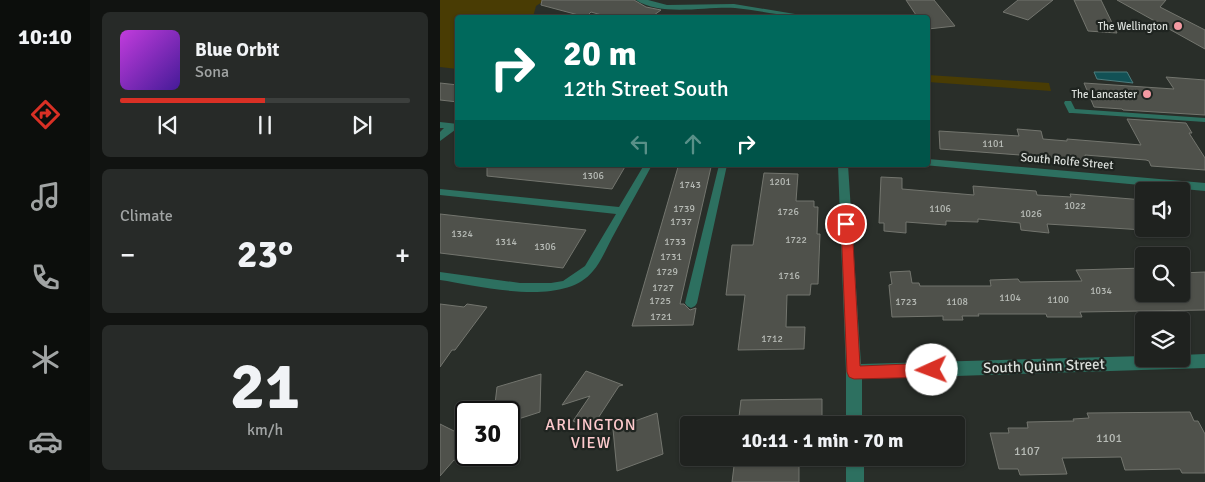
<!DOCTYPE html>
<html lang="en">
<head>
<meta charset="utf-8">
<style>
	:root { --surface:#1f221f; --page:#272a28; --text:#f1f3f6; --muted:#a1a4a4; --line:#3c3f3d; --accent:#d93025 }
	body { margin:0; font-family:Signika,sans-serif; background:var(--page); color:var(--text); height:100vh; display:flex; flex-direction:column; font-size:19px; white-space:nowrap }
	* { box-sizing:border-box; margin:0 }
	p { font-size:16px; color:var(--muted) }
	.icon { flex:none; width:28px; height:28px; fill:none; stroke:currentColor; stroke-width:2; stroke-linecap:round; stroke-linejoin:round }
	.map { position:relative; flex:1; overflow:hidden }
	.panel { display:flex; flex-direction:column; gap:12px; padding:12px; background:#111311; width:350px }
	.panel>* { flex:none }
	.top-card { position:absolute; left:15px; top:15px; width:475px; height:152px; border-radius:5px; box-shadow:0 1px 4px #0004,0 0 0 1px var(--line); background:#00695c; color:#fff; overflow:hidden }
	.fabs { position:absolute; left:695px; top:182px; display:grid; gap:10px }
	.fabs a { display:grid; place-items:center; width:55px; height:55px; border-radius:5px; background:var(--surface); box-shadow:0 1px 4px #0004,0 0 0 1px var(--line); font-size:25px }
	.speed { position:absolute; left:15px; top:401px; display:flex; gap:10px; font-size:25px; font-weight:700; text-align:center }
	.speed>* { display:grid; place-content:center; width:65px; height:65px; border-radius:50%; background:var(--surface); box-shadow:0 1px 4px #0004,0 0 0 1px var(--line); line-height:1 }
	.speed .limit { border:2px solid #111; border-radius:8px; background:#fff; color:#111 }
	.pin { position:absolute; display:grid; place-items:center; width:42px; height:42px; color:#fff; margin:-21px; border:2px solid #fff; border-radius:50%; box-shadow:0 1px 5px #0007 }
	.me { position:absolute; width:55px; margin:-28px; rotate:268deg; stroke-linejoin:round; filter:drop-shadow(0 0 4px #0008) }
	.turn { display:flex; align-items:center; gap:18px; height:105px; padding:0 25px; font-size:22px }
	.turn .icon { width:65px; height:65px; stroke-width:2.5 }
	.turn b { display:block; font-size:35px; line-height:42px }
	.lanes { display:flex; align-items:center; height:48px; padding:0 25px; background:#0003; justify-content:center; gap:25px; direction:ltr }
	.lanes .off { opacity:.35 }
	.big { font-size:38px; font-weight:700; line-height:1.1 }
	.panel .card { flex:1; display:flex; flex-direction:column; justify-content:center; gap:8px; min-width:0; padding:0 18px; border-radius:8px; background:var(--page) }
	.panel .dial { align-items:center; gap:0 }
	.dial b { font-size:65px; line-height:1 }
	.song { display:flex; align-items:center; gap:15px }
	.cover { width:60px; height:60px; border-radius:8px; background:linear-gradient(135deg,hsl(290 70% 55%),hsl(260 70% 35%)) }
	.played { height:5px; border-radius:2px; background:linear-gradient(90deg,var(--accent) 50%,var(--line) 50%) }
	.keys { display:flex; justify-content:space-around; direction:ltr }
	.heat { display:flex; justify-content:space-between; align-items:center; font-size:28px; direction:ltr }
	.trip { position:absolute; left:240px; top:416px; width:285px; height:50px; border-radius:5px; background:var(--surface); box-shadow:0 1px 4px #0004,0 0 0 1px var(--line); font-weight:700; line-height:50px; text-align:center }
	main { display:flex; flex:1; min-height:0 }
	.tabs { display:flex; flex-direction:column; width:90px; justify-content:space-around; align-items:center; background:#0c0e0c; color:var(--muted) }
	.tabs .icon { width:35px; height:35px }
	.tabs .on { color:var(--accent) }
	.tabs b { font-size:22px; color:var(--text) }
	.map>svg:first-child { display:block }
	.green { fill:#493c04 }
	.water { fill:#125155; stroke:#4e7c7d }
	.building { fill:#4f514b; stroke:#73756e }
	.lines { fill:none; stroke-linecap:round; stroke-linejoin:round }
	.lane { fill:#2d7060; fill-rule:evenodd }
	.street { fill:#2d7060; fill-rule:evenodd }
	.route { fill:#d93025; stroke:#8d1f18 }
	.poi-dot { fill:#f49aa2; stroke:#1f2420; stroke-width:2 }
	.labels { text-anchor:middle; stroke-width:4.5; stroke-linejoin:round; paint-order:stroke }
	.number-label { font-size:10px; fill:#b8bcb7 }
	.far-poi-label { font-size:11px; fill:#dbdfdb; stroke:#1f2420; text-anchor:end }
	.street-label { font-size:12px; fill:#dbdfdb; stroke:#1f2420 }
	.near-number-label { font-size:12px; fill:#b8bcb7 }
	.near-street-label { font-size:15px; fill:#dbdfdb; stroke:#1f2420 }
	.near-neighbourhood-label { font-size:16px; letter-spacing:1px; fill:#fecacd; stroke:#1f2420 }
</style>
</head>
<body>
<main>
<nav class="tabs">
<b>10:10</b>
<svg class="icon on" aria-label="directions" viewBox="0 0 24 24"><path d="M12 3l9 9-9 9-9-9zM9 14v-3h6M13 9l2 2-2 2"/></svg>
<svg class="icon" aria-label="music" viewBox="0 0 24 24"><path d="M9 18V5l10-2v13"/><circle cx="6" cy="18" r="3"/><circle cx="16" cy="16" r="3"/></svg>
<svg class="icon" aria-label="phone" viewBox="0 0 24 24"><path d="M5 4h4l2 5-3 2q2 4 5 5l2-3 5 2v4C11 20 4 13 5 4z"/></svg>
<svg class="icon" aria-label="climate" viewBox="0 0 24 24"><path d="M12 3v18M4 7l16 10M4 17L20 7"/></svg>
<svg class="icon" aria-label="car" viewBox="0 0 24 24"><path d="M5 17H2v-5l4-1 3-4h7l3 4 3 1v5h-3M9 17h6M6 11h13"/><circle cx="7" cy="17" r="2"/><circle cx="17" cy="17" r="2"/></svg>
</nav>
<section class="panel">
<div class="card">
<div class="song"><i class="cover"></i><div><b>Blue Orbit</b><p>Sona</p></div></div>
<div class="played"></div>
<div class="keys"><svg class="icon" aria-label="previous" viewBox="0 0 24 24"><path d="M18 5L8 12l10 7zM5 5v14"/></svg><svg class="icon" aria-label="pause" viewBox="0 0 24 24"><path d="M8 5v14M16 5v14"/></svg><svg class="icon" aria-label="next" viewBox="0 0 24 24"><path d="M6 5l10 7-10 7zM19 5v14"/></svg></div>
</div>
<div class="card"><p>Climate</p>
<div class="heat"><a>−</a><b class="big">23°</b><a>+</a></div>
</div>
<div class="card dial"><b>21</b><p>km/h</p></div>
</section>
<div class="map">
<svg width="765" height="482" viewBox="0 0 765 482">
	<rect width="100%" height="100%" fill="#292e29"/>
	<path class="green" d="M0,0H105L96,6L93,17L18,18L17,69L0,67Z
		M488,75L609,83L611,91L488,82Z"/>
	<path class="water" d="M654,72H687L693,83L657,79Z"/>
	<path class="building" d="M102,0H194L206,7L221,10L210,18H172L151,12L146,17L101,5Z
		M466,0H494L515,26L488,29V18H478Z
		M578,0H613L588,20L563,12Z
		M634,0H661L677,33L648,31Z
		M677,0H726L720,7L765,30V49Z
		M726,77L765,80V115L683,110L682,109L654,107L644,83L734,89Z
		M0,83L18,85V102L0,100Z
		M687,119L746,123L752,133H749L765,158V170L711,166L709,161L706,160L645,155L646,160L500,149L499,131L579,136L577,129L601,131L603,139L627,141V139L701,145Z
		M47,165H186L172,189L47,176Z
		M238,167H271L240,304H244L250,310L256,308L253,325L192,326Z
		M324,173L358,174L356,201H374V207H378L377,234H380L378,284H371L370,295H347L346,327H365L364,349L298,350L305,295H286L292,245H313Z
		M441,177L462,178V189L534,195L533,186L596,191L597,195L631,197L630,194L704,200V230L607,224L609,233L581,230L580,223L538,219V222L506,221V225L466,222V233L444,231V223H439Z
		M0,214L44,219L146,230L123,268L0,253Z
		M704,268V294H741V273L765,272V310L640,312L642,317H607L606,314H538L539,316H522L523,320H503V316L452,317L449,285L452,284L450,272L470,271L472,283H479L480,286H551L550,280L578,279L580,282L642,281L636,270Z
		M0,304L24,307L27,304L47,307L15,350H12L0,367Z
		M146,371L183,385L179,386L151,429L133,421L150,396L122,405Z
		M101,374L100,412L69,422V412H54L57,387Z
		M382,399V425H298L301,400Z
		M750,412L754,421H758L765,434V473H742L740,469L685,470L681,457L622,458L627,474L580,475L578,469H559L550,433H569L568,428H588L587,422L634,421L633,419L649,418L647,413Z
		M217,413L223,454L177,471L173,429Z
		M0,424L26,437V452L18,462L14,460L0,476Z
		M295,458H359V482H292Z"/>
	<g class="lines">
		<path class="lane" d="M625,101H631L635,109L765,118V122L632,113H629L624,103Z
			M204,165H212C199,189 185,214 172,238C166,249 161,262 153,271C124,308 40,286 0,280V272L80,283H111L123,281L145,266L176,214L0,195V189L179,207Z
			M279,165H287L257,303L255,306L251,308L247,306L245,303Z"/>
		<path class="street" d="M196,0H208L227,5L294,4L379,18C351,18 324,11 295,8C266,6 222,17 196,0Z
			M0,122L18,124V130H15L0,141V132L4,128H0Z
			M488,159L765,183V191L484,165H488Z
			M398,165H408L421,364L704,356V359H741V355L765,354V368L422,379V425H406V372Z
			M406,458H424V482H406Z"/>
	</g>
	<path class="route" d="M406,220L412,224L420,366L492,363L497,365L499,370L497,375L492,377L414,379L409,377L407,372L401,224Z"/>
	<g class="poi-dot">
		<circle cx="738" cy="26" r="5"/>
		<circle cx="707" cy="94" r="5"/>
	</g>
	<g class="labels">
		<g class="number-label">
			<text x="553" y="147">1101</text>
			<text x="153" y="179">1306</text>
			<text x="340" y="185">1201</text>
			<text x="250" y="188">1743</text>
			<text x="635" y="209">1022</text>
			<text x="244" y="212">1739</text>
			<text x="500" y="212">1106</text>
			<text x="348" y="215">1726</text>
			<text x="591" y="217">1026</text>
			<text x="241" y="225">1737</text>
			<text x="22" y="237">1324</text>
			<text x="356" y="243">1722</text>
			<text x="66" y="245">1314</text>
			<text x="235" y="245">1733</text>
			<text x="105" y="250">1306</text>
			<text x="231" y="260">1731</text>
			<text x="227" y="275">1729</text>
			<text x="349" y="279">1716</text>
			<text x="223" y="291">1727</text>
			<text x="661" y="294">1034</text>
			<text x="570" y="301">1104</text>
			<text x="618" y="303">1100</text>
			<text x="220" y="304">1725</text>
			<text x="466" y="305">1723</text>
			<text x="517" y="305">1108</text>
			<text x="221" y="320">1721</text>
			<text x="332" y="342">1712</text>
		</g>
		<g class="far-poi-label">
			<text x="728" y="30">The Wellington</text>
			<text x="697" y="98">The Lancaster</text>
		</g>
		<g class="street-label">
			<text transform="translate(627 161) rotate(5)" y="4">South Rolfe Street</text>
		</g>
		<g class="near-number-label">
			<text x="669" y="442">1101</text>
			<text x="587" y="455">1107</text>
		</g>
		<g class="near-street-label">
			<text transform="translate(604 366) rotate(-2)" y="5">South Quinn Street</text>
		</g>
		<g class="near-neighbourhood-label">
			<text x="151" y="430">ARLINGTON<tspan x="151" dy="18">VIEW</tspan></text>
		</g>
	</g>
</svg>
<div class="fabs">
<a><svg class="icon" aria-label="sound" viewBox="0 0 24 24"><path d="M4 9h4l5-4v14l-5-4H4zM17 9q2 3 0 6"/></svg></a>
<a><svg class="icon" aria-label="search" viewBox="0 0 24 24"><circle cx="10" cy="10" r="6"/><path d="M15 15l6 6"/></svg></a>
<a><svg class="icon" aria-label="layers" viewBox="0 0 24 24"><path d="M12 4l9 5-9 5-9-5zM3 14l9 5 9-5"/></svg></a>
</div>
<div class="speed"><div class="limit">30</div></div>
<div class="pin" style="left:406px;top:224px;background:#d93025"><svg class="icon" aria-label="arrive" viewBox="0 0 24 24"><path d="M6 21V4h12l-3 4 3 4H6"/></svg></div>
<svg class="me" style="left:492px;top:370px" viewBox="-20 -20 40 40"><circle r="19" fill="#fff"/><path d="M0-13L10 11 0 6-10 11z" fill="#d93025"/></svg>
<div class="trip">10:11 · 1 min · 70 m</div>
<div class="top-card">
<div class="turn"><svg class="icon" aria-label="right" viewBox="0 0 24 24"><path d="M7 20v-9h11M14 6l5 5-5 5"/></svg><div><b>20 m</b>12th Street South</div></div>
<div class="lanes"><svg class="icon off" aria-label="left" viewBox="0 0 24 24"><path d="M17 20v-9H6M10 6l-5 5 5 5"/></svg><svg class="icon off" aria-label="ahead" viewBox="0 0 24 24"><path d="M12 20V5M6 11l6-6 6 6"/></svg><svg class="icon" aria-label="right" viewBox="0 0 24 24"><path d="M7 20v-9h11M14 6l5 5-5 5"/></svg></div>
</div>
</div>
</main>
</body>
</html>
